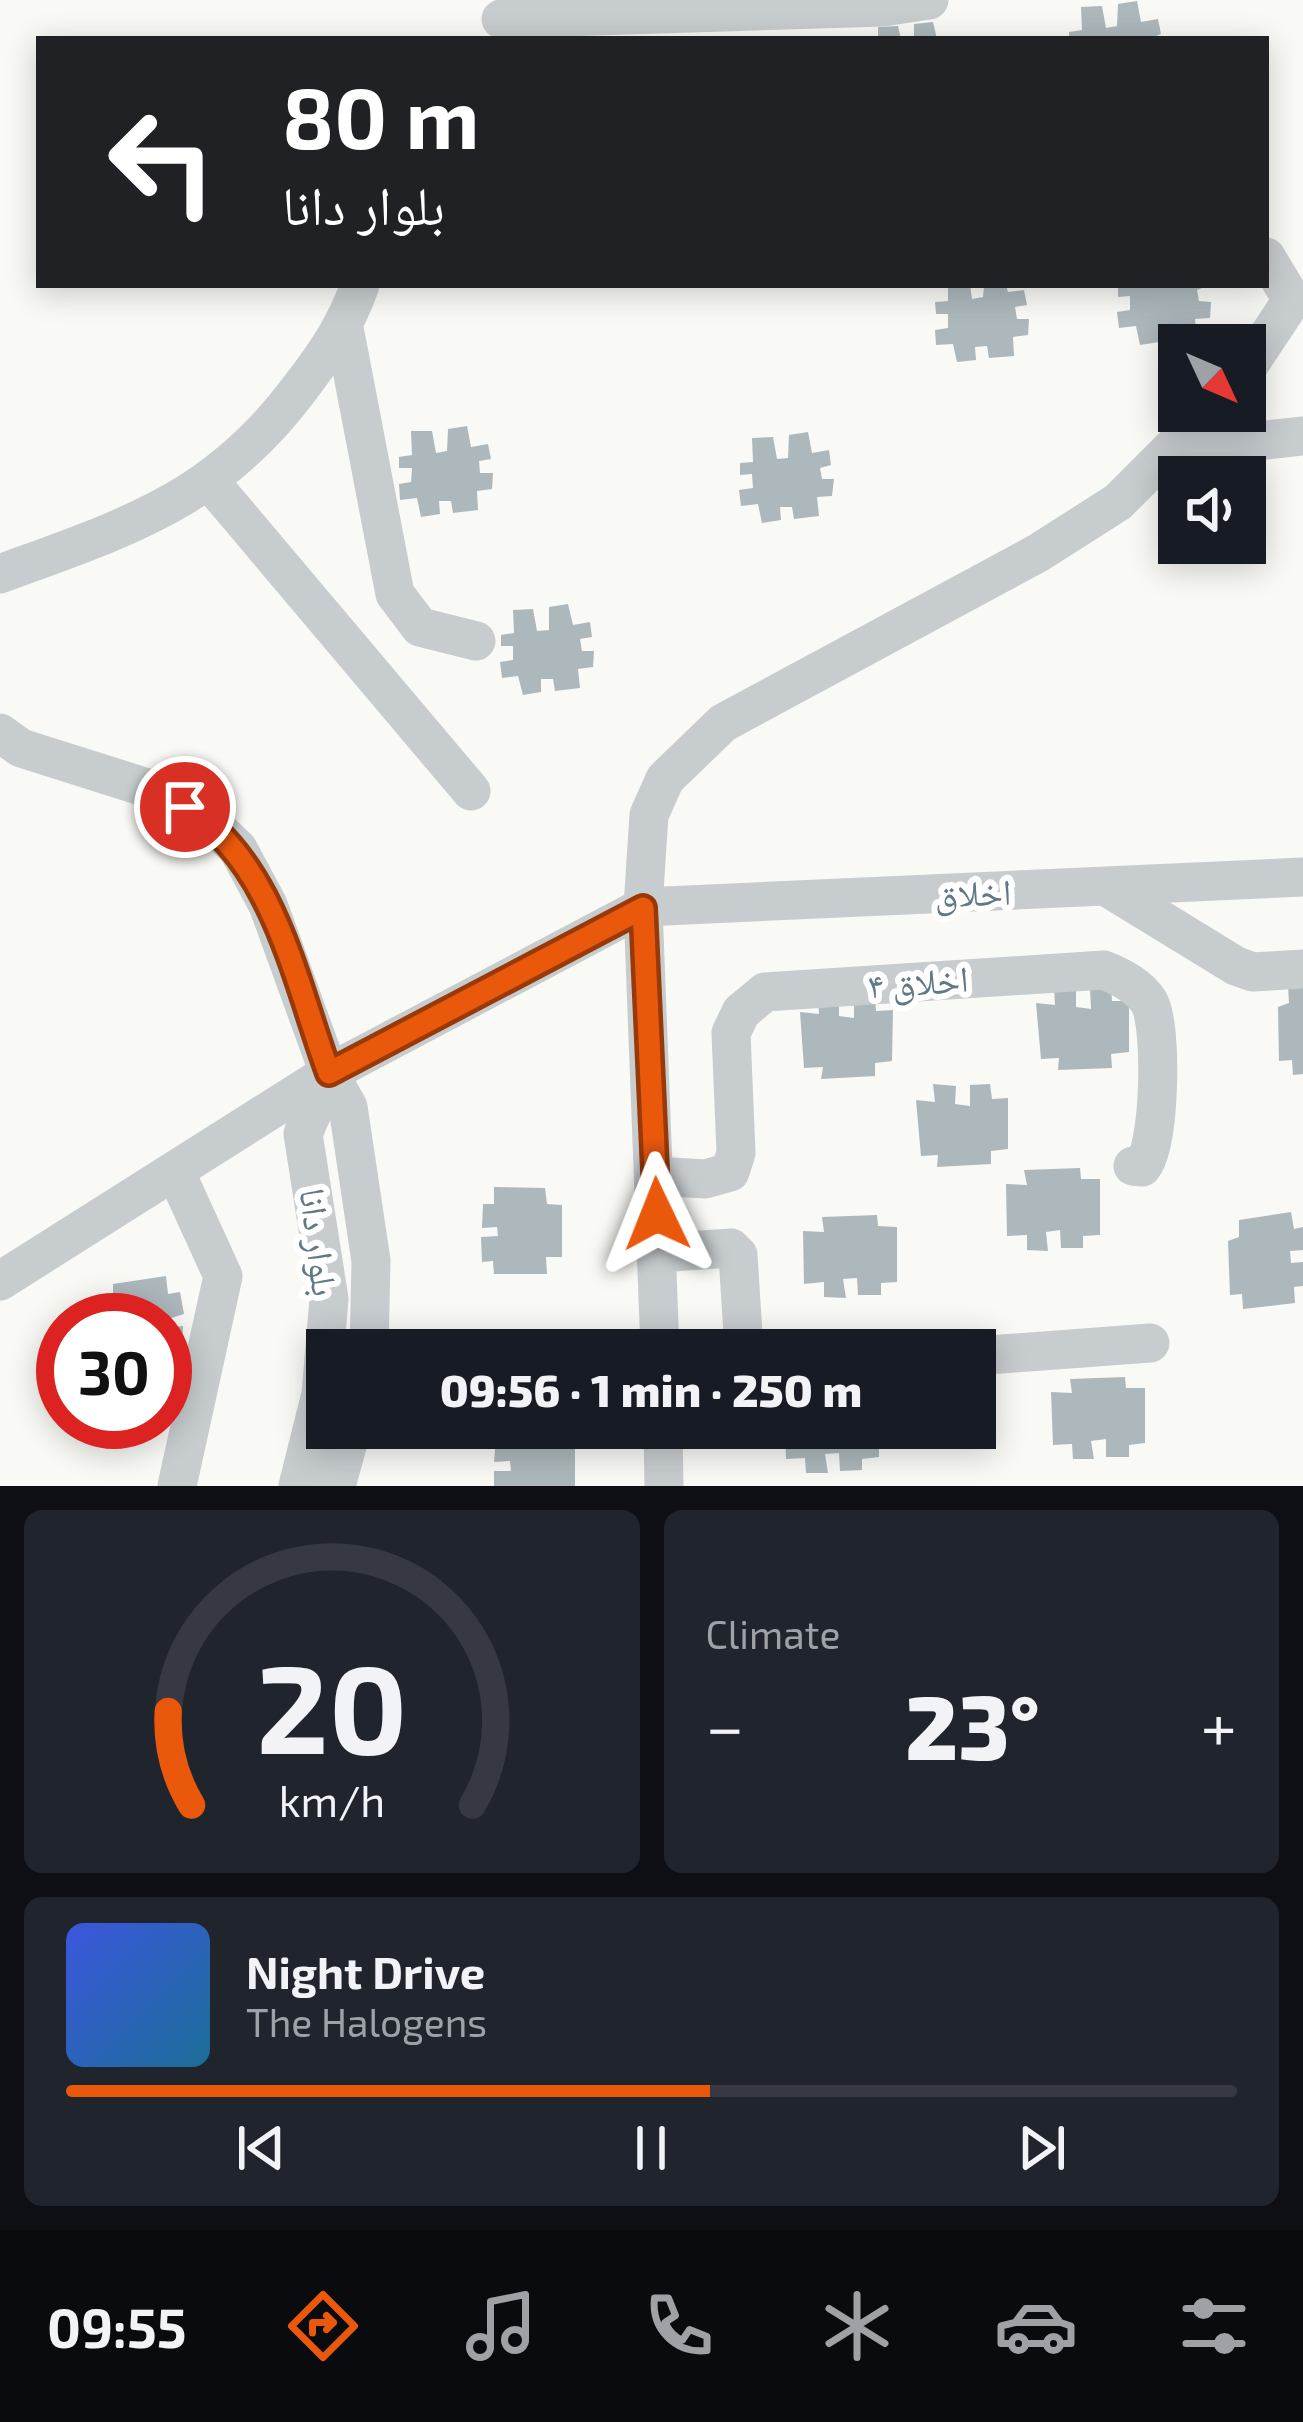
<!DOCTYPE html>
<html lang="en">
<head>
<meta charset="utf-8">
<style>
	:root { --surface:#171b24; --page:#20242c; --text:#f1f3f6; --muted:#9ea1a6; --line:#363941; --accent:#ea580c }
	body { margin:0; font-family:"Exo 2","Noto Naskh Arabic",sans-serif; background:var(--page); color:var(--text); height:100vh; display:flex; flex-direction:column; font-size:45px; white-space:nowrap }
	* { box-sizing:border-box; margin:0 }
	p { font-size:39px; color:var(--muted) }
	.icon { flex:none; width:66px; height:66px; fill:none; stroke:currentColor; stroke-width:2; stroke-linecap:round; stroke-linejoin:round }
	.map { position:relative; height:1486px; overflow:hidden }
	.details { display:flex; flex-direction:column; gap:24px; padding:24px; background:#0d0f14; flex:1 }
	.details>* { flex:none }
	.banner { position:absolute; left:36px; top:36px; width:1233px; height:252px; border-radius:0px; box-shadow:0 6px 30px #0003; background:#202124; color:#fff; overflow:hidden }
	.needle { width:78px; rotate:134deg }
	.controls { position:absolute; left:1158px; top:324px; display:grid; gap:24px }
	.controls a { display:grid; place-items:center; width:108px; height:108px; border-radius:0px; background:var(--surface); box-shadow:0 6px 30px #0003; font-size:60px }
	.speed { position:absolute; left:36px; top:1293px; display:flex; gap:24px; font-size:60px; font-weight:700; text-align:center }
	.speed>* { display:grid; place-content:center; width:156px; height:156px; border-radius:50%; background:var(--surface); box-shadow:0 6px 30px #0003; line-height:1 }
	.speed .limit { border:18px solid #d22; background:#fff; color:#111 }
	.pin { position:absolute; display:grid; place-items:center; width:102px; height:102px; color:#fff; margin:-51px; border:6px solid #fff; border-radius:50%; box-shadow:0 3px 12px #0007 }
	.me { position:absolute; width:132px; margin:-66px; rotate:358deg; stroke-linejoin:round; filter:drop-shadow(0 0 9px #0008) }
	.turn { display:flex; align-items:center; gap:42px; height:252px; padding:0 48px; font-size:54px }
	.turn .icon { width:156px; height:156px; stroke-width:2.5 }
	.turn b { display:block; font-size:84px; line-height:102px }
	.big { font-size:90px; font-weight:800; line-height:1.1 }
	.details .widget { flex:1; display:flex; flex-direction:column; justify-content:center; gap:18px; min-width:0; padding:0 42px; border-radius:18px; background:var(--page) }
	.details .dial { align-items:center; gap:0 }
	.dial svg { height:312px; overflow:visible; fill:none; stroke:var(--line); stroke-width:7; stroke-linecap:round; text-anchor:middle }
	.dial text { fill:var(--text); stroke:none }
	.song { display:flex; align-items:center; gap:36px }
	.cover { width:144px; height:144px; border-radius:18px; background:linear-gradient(135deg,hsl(230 70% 55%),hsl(200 70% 35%)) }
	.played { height:12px; border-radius:6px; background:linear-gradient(90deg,var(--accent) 55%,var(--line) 55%) }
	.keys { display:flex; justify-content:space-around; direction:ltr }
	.heat { display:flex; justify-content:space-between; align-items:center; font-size:66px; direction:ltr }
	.details .tiles { flex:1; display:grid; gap:24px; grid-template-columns:1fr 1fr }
	.widget:last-child { grid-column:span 2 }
	.trip { position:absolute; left:306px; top:1329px; width:690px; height:120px; border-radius:0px; background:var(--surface); box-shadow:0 6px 30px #0003; font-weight:800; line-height:120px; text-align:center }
	.dock { display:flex; height:192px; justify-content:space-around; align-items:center; background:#090b0e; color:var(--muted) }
	.dock .icon { width:84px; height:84px }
	.dock .current { color:var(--accent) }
	.dock b { font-size:54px; color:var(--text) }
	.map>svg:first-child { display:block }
	.building { fill:#adb8bc }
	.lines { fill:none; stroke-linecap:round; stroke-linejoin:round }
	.minor { stroke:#c7cccf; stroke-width:39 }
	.route-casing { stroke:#983908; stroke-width:30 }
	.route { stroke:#ea580c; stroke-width:21 }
	.labels { text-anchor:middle; stroke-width:12; stroke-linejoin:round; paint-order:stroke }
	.street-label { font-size:36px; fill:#627884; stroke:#fff }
</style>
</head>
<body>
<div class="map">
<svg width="1303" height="1486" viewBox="0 0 1303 1486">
	<rect width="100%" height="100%" fill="#f9f9f6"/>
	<path class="building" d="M1137,1L1141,22L1158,19L1161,34L1149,39H1069V32L1082,30L1081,7L1102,6L1106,28L1117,26L1118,4Z
		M933,22L937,39H914V24Z
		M898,26L901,39H878V27Z
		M948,285H970L972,299L983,297L984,285H1006L1008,292L1024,290L1027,305L1015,307L1017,319H1029L1028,335L1013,337L1014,356L989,358L987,346L975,347L976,360L957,362L953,344L936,345L935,330L948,328V314H936L935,302L948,301Z
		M1118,285H1210L1197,290L1199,301L1211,302L1210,318L1195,319L1197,338L1172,341L1170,329H1158L1159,342L1140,345L1136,326L1119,328L1117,312L1130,310V296L1118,297Z
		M467,426L471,447L488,444L491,459L479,461L480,473H493L492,489L477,491L478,510L453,513L451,501H439L440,514L421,517L417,498L400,500L399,484L411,482L412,468H399V457L412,455L411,431H432L436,453L447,451L448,429Z
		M808,432L812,453L829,450L831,465L820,468L822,479H834L832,496L817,497L819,516L794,519L792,507H780L781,520L762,523L758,504L741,506L739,490L753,488L752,474L740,475V463L753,462L752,438L773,437L777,459L788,458L789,435Z
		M568,604L573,625L590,622L592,637L580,639L582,651H594L593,667L578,669L580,688L555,691L553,679H541V692L523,695L518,676L502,678L500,662L513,660V646H501V635L514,633L513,610L533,609L537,631L549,630V607Z
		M1303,984V1074L1293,1075L1292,1060L1279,1061L1278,1007L1289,1003L1288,986Z
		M1054,987L1076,989V1007L1091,1009L1090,988L1111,987L1112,1001H1129V1052L1111,1054L1112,1068L1058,1070L1059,1058L1041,1059L1036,1003L1055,1005Z
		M818,996L839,998V1016L854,1018V997L875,996L876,1011L893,1010L892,1061L875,1063V1076L821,1079L823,1067L804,1068L800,1012L819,1014Z
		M933,1084L956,1086L955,1104L970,1106V1085L990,1084L992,1099L1008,1098V1149L991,1151V1164L937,1167L938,1155L921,1156L916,1100L935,1102Z
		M1080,1168L1081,1179H1100V1235L1083,1236V1248H1061L1060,1230L1046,1232L1048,1251L1027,1250V1235L1007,1236L1006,1184L1027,1185L1024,1170Z
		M494,1187L545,1188L547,1204L562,1205V1257H546L547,1274H494L493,1261L482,1262L481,1237L498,1236L497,1227L482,1228L483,1204H494Z
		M1291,1212L1294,1229L1303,1227V1250L1290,1251L1291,1263L1303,1262V1286L1294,1287L1295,1303L1243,1309L1242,1294L1230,1295L1228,1241L1239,1237V1220Z
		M877,1215L878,1226L897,1227V1282L881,1283V1295H858L857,1278L843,1279L846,1298L824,1297V1282L804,1284L803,1231L824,1232L822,1217Z
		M166,1276L168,1294L180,1292L184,1314L165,1320H103L102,1306L113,1301V1284Z
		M183,1326L182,1351H169L170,1368L165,1369V1328Z
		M1125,1377L1126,1388H1145V1443L1129,1445V1457H1106V1439L1091,1441L1094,1459H1073L1072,1444L1053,1445L1051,1392L1072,1393L1070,1379Z
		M507,1428H559L560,1439L575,1440V1486H494V1471H511L510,1461L494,1462L496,1438L507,1439Z
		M785,1428H879V1457L862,1459V1470L840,1471L839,1453L825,1454L828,1473H806L805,1458L786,1459Z"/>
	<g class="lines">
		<path class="minor" d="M501,19L883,7L929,0
			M344,328L395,594L420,627L476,641
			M1245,371L1292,300L1266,257
			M1174,450L1303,436
			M211,483L471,791
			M0,574C127,527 215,502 300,388C326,354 346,325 360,285
			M0,733L21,748L160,792L210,822L238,849L268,905L329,1073L348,1107L371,1261L369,1350
			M1107,887L1236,966L1253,972L1303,969
			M175,1171L223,1276L177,1486
			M656,1176L705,1179L730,1172L736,1153L731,1033L741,1012L765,992L1104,970C1121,977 1139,986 1149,1002C1163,1026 1160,1148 1142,1167L1133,1166
			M658,1253L731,1248L738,1255L744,1350
			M0,1281L329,1073L643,907L1303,877
			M660,1350L643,907L649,815L665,779L723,723L1038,553L1118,502L1209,411
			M975,1356L1150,1343
			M663,1428L664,1486
			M298,1486L321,1394L329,1299L303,1134L329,1073
			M336,1486L352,1428"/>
	</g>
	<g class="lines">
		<g class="route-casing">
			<path id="route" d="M185,807C274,861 295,981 329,1073L643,908L657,1214"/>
		</g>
		<use href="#route" class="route"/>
	</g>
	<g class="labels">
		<g class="street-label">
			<text transform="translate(973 893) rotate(-2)" y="13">اخلاق</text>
			<text transform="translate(918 982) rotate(-4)" y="13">اخلاق ۴</text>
			<text transform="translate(319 1242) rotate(83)" y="13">بلوار دانا</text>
		</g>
	</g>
</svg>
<div class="controls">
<a><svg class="needle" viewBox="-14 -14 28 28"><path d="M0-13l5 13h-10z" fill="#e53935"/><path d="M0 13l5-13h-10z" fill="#9ea1a6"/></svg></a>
<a><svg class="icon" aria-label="sound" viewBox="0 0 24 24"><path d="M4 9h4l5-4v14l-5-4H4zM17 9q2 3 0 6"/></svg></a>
</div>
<div class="speed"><div class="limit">30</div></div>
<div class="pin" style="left:185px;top:807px;background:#d93025"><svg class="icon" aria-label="arrive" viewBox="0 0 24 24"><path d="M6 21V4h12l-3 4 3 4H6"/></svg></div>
<svg class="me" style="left:657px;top:1214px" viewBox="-20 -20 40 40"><path d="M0-17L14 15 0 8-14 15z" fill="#ea580c" stroke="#fff" stroke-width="4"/></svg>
<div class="trip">09:56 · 1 min · 250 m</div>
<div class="banner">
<div class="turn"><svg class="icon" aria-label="left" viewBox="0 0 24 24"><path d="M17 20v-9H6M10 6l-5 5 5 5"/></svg><div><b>80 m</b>بلوار دانا</div></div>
</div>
</div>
<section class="details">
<div class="tiles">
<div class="widget dial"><svg viewBox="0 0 100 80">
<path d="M14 69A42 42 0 1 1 86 69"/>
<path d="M14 69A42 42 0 0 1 8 45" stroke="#ea580c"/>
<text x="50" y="56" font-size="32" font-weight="700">20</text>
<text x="50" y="72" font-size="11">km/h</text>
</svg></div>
<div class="widget"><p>Climate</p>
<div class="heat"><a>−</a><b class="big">23°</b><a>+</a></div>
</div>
<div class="widget">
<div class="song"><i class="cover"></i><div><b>Night Drive</b><p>The Halogens</p></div></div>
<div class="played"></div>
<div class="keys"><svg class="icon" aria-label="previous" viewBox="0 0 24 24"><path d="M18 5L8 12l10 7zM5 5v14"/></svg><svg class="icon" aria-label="pause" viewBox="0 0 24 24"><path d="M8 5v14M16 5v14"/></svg><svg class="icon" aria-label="next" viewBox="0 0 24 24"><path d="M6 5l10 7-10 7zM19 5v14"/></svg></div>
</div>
</div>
</section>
<nav class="dock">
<b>09:55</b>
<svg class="icon current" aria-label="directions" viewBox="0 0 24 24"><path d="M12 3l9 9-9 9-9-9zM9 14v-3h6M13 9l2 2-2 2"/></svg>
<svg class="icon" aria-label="music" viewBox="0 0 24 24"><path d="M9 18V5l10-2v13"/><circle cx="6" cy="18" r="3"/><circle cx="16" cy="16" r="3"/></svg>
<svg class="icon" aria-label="phone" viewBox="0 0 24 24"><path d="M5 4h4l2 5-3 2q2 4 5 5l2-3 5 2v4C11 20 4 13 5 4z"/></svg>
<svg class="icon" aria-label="climate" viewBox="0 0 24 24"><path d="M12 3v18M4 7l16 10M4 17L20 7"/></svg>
<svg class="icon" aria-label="car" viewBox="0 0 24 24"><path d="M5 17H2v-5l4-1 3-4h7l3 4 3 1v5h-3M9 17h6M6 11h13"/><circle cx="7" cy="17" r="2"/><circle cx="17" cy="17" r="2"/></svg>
<svg class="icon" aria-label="filters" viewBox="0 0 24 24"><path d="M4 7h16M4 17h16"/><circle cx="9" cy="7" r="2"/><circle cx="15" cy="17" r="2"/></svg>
</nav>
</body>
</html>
